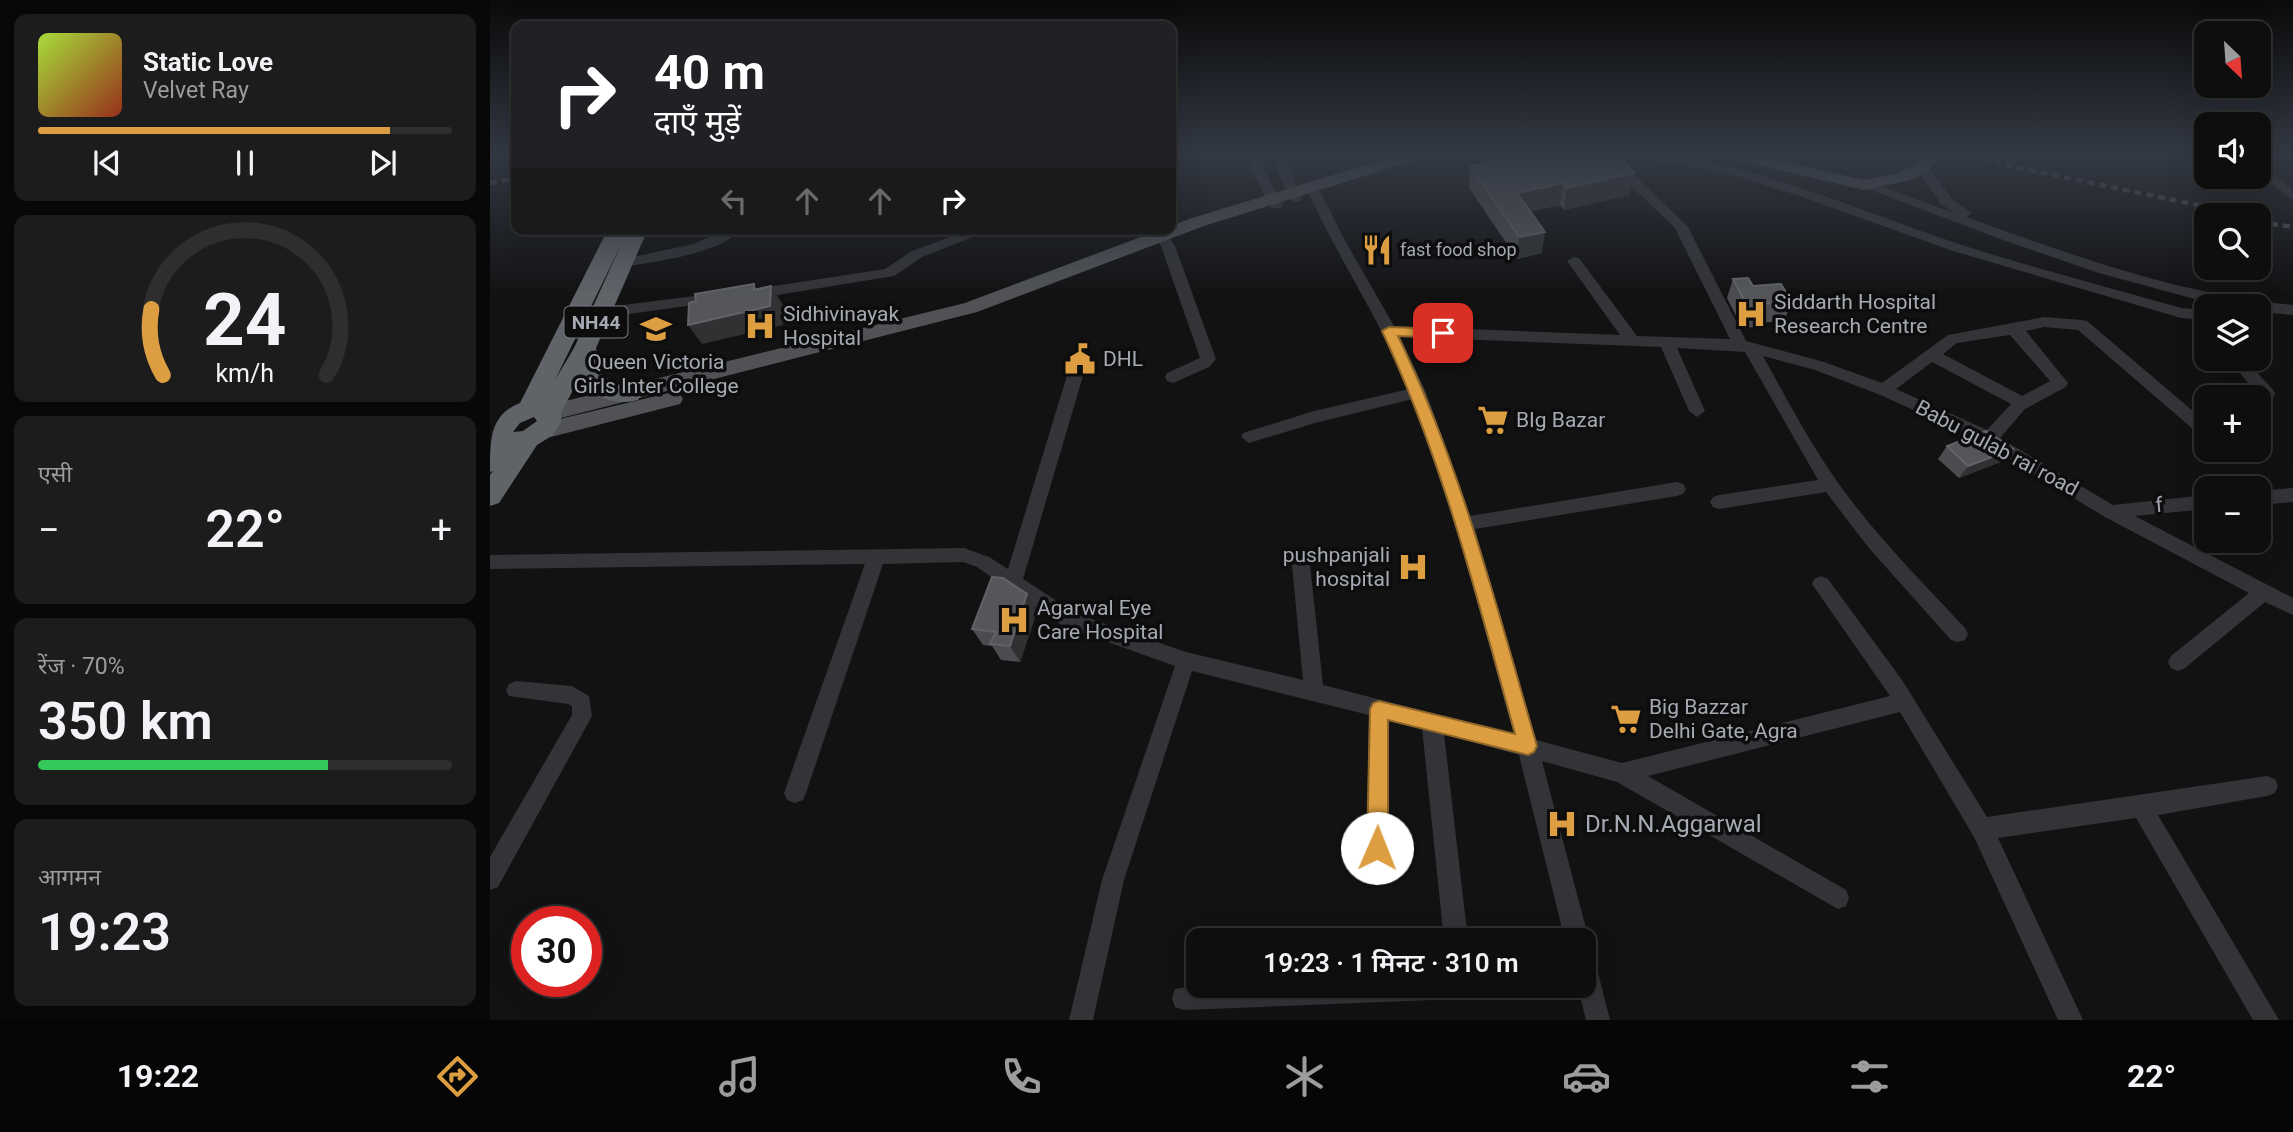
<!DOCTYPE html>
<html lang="hi">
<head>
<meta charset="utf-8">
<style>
	:root { --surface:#0e0e0e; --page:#1c1c1c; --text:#f1f3f6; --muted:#9b9c9e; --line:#2e2e2e; --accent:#dc9e41 }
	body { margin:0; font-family:Roboto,"Noto Sans Devanagari",sans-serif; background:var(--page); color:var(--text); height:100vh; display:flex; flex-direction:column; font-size:26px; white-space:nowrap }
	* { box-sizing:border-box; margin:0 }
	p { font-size:23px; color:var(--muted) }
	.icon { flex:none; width:38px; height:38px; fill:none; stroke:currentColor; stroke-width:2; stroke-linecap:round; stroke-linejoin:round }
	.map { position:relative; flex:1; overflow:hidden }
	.side { display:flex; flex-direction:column; gap:14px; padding:14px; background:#080808; width:490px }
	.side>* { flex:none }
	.guide { position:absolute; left:21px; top:21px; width:665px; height:214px; border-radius:14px; box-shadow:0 7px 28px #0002,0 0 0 2px var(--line); background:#202124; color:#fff; overflow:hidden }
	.needle { width:46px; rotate:155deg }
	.controls { position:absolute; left:1704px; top:21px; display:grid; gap:14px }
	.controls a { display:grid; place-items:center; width:77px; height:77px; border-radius:14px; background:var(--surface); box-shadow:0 7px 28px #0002,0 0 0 2px var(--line); font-size:35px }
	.speed { position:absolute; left:21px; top:906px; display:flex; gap:14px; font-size:35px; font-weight:700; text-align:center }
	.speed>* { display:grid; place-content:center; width:91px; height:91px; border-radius:50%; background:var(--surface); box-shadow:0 7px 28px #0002,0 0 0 2px var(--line); line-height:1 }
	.speed .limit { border:10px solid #d22; background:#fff; color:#111 }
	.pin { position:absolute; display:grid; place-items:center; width:60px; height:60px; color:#fff; margin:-30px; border-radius:14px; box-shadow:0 4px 10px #0006 }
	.me { position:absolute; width:77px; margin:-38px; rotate:1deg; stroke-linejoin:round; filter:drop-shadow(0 0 5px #0008) }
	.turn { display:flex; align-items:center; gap:24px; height:147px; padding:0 28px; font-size:32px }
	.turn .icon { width:91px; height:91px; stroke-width:2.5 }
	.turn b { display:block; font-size:49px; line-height:60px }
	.lanes { display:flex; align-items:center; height:66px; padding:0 28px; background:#0003; justify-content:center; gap:35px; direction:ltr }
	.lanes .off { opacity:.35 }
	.big { font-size:52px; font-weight:600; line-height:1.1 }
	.side .card { flex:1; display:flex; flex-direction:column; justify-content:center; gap:10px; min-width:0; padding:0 24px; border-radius:14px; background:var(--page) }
	.side .dial { align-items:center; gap:0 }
	.dial svg { height:182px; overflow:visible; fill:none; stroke:var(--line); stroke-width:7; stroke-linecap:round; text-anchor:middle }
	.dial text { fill:var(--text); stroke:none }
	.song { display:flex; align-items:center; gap:21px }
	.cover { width:84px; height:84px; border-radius:10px; background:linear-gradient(135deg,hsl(80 70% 55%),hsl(10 70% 35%)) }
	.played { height:7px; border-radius:4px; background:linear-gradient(90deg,var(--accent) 85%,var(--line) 85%) }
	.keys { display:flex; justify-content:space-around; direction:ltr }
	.heat { display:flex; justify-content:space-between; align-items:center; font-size:38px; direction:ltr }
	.charge { height:10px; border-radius:5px; background:linear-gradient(90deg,#34c759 70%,var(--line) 0) }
	.trip { position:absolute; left:696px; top:928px; width:410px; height:70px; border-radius:14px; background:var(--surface); box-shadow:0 7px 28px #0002,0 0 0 2px var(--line); font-weight:600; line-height:70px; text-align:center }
	.dock { display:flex; height:112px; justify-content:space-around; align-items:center; background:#060606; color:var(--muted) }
	.dock .icon { width:49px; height:49px }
	.dock .current { color:var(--accent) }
	.dock b { font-size:32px; color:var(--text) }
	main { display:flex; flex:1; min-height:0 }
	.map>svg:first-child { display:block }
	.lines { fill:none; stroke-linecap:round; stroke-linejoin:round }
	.minor { fill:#333438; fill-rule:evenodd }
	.major { fill:#505256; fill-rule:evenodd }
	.highway { fill:#606368; fill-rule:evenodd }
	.rail { stroke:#4b4c51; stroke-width:4.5; stroke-dasharray:7 5; stroke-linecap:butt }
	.wall { fill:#4b4c4f }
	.shaded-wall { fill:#303133 }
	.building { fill:#54565a; stroke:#616368; stroke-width:2 }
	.route { fill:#dc9e41; stroke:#8f672a; stroke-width:2 }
	.labels { text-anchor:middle; stroke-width:7; stroke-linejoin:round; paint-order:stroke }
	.far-poi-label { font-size:18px; fill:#a5aab2; stroke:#0d0d0e; text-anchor:start }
	.shield { fill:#0d0d0e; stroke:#777b81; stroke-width:2 }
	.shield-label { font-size:19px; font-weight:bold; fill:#a5aab2 }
	.poi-label { font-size:21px; fill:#a5aab2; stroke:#0d0d0e; text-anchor:start }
	.street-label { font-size:21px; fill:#a5aab2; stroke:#0d0d0e }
	.near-poi-label { font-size:24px; fill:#a5aab2; stroke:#0d0d0e; text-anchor:start }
</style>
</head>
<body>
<main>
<section class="side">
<div class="card">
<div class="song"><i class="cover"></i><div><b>Static Love</b><p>Velvet Ray</p></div></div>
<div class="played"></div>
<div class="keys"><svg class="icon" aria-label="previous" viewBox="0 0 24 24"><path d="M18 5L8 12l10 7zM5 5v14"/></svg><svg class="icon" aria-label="pause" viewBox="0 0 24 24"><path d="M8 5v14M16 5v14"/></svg><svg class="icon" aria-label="next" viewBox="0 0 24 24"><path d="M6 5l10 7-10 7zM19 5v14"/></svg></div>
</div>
<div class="card dial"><svg viewBox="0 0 100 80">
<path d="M14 69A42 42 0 1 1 86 69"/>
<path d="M14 69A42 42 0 0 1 9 40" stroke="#dc9e41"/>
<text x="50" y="56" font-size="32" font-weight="700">24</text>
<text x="50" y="72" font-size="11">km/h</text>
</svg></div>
<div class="card"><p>एसी</p>
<div class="heat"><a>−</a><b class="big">22°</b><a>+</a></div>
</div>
<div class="card"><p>रेंज · 70%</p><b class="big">350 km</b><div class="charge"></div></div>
<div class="card"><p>आगमन</p><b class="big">19:23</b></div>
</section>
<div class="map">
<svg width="1803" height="1020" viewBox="0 0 1803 1020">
	<rect width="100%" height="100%" fill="#121213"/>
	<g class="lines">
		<path class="minor" d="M757,152H769L774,170L793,205L791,208H781L779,205L762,170Z
			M781,152H793L812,198L810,201L805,202L798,198Z
			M1121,152C1244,152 1357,207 1472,245C1544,268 1618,287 1691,308L1717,310V320L1691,318L1463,251L1307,195L1239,174L1178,162L1127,156Z
			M1131,157L1135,158L1147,177L1198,227L1256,341L1334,362L1392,383L1458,335L1554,317L1592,320L1597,321L1717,423V438L1711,436L1588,330L1554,327L1536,331L1578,383L1576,387L1535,409L1510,438L1623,505L1717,495V509L1645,516L1803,598V615L1775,602L1695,668L1688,671L1681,668L1678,662L1681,656L1759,593L1615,517L1479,435L1388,394L1325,370L1273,356C1300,405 1326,455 1360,499C1395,545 1436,586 1475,628L1478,634L1475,640L1468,642L1461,640L1378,547L1336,492L1229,509L1223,507L1220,502L1223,497L1229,495L1328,480L1255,352L1187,348L1215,411L1207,417L1199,411L1171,347L910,337L936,392L980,516L1187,482L1193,484L1196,489L1193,494L1187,496L985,529L1046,740L1132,763L1400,696L1322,584L1324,579L1331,576L1338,579L1412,680L1497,817L1777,776L1785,779L1788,786L1785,793L1777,796L1668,815L1789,1020H1763L1646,818L1508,838L1593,1020H1568L1484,837L1410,712L1158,776L1356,890L1359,898L1356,906L1348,909L1127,782L1052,761L1099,940L1094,949V940H1075L1029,755L954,734L978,940H954L932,728L899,720L898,875L895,883L887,886L879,883L876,875L879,715L702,671L634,880L603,1020H579L612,880L685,666L573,626L487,567L473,562L393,564L316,793L313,800L305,803L297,800L294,793L375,564L0,569V555L474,548L499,557L518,569L582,359L590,354L598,359L533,579L587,614L696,652L813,680L802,565L805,560L811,557L817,560L820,565L833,685L1024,734L966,526L923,399L825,423L759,443L751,437L753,433L824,411L919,389C889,318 846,255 815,185L821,181L827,185L853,237L904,326L1130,335L1077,261L1084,257L1089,258L1147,336L1240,339L1185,228L1138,183L1125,161ZM1520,335L1560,381L1532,396L1453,354L1467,343ZM1442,362L1521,404L1497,430L1406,389Z
			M1769,163L1803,189V200L1769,174Z
			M1433,165L1438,166L1461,198L1479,211L1481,214L1476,217C1582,255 1690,295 1803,305V315L1769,312V306H1739L1712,301L1609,273L1513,240L1368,185L1369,182H1379L1464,213L1451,204L1427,169Z
			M236,229H252C228,255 166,261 133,267L126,263L133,259L204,244Z
			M482,229H503L432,257L404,276L263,299L256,294L263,289L395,269L422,251Z
			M671,232L676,233L685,246L726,359L719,367L683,383L677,381L675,377L677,373L710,358L671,246L664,236Z
			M228,293L235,298L233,301L110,318L103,313L110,308Z
			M1738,359H1755L1783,390L1785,394L1783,398H1771Z
			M1803,488V502L1769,505V491Z
			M26,681L82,686L99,696L102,716L8,887L0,890V857L82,715V706L78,704L19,696L16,690L19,684Z
			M1094,953L1102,957L1106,965L1120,1020H1096L1087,985H1094Z
			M709,985H1029L1026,994L1017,997L694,1010L685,1007L682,998L685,989Z"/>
		<path class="major" d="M919,152H944L942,155L714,226L487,312L59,421L52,418L49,413L52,408L59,405L475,303L672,229H681V226L702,218Z
			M1224,152H1253L1374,180L1409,173L1427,163L1438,152H1455L1439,170L1421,180L1374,190L1226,155Z
			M183,392L190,394L193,399L190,404L53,439L45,437L42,431L45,425L53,423Z"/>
		<path class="highway" d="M118,229H158L106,348L112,375L126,384L148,388L152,394L148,400C129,406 100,398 89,379L71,413V422L63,435L47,445L9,503L0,506V475L3,471L0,472C0,439 0,415 30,403ZM132,243L84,348L65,380ZM44,417L47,421L33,431L23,432L30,423Z"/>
		<path class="rail" d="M1469,152L1530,168L1755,215
			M0,183L26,178
			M1769,222L1803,227"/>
	</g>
	<path class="wall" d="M985,152H1110L1140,195L1074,210L1070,205L1041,211L1052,253L1027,259L979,188L980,166L993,164Z
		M1243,279L1302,302L1294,321L1267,323L1266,327L1252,328L1237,298Z
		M1457,446L1513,461L1469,478L1448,459Z
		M547,611L530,662L511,660L502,646L493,645L482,629Z"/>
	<path class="shaded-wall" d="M1144,173L1140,195L1074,210L1077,188Z
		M1073,183L1070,205L1025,215L1027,193Z
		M1055,232L1052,253L1027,259L1029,237Z
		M264,284L276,303L281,286L293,305V325L212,344L198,325L264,290Z
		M1523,449L1513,461L1469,478L1478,466Z
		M537,594L547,611L530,662L520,646Z"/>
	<path class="building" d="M1002,152H1110L1117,160L1130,157L1144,173L1077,188L1073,183L1027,193L1055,232L1029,237L980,166L1008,161Z
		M1258,278L1263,286L1291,284L1302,302L1271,304L1273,308L1259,309L1243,279Z
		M264,284V290L281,286L280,306L198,325L199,303L206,301L205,294Z
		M1496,431L1523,449L1478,466L1457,446Z
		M502,577L513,578L537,594L520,646L500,644L506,632L482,629Z"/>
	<linearGradient id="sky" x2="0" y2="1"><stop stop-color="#0a0a0a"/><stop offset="0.52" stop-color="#333944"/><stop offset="1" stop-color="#333944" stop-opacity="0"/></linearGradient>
	<rect width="1803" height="295" fill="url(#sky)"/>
	<path class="route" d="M899,327L953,329L960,333L953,338L908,336C971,466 1007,608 1047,746L1044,752L1038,755L898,720V848L895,855L887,858L880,855L877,848L880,709L883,703L889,701L1025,734C987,598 953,460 892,331Z"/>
	<defs>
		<g id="restaurant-bare" transform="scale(2.415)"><path d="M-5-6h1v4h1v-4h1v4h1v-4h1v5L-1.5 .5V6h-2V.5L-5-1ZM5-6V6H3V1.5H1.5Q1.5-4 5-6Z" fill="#dc9e41" stroke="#0d0d0e" stroke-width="2.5" paint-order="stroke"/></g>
		<g id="hospital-bare" transform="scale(2.415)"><path d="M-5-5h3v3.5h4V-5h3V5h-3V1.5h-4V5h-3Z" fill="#dc9e41" stroke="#0d0d0e" stroke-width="2.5" paint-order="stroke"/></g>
		<g id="school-bare" transform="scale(2.415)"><path d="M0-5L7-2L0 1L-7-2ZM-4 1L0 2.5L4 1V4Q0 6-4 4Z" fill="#dc9e41" stroke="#0d0d0e" stroke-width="2.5" paint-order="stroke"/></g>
		<g id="civic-bare" transform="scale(2.415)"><path d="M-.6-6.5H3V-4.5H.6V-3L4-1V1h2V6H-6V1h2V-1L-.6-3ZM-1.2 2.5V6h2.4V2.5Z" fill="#dc9e41" stroke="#0d0d0e" stroke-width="2.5" paint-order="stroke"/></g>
		<g id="supermarket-bare" transform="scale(2.415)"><path d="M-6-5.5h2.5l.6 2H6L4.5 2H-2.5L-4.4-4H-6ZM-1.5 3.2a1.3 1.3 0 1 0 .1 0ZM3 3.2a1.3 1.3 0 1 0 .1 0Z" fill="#dc9e41" stroke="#0d0d0e" stroke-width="2.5" paint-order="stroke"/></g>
	</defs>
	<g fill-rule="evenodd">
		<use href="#restaurant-bare" x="887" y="250"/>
		<use href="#hospital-bare" x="1261" y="314"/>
		<use href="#hospital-bare" x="270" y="326"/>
		<use href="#school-bare" x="166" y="329"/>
		<use href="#civic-bare" x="590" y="359"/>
		<use href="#supermarket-bare" x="1003" y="420"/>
		<use href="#hospital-bare" x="923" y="567"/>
		<use href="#hospital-bare" x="524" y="620"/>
		<use href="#supermarket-bare" x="1136" y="719"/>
		<use href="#hospital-bare" x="1072" y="824"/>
	</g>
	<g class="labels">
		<g class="far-poi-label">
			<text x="910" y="256">fast food shop</text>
		</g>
		<rect class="shield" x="74.5" y="306.5" width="63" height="31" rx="5"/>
		<g class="shield-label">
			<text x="106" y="329">NH44</text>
		</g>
		<g class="poi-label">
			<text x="1284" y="309">Siddarth Hospital<tspan x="1284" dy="24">Research Centre</tspan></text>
			<text x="293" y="321">Sidhivinayak<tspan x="293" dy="24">Hospital</tspan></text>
			<text x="613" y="366">DHL</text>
			<text x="166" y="369" text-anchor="middle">Queen Victoria<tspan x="166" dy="24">Girls Inter College</tspan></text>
			<text x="1026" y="427">BIg Bazar</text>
			<text x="900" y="562" text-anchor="end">pushpanjali<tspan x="900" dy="24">hospital</tspan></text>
			<text x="547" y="615">Agarwal Eye<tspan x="547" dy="24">Care Hospital</tspan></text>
			<text x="1159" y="714">Big Bazzar<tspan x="1159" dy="24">Delhi Gate, Agra</tspan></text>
		</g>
		<g class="street-label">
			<text transform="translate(1507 448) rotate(28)" y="7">Babu gulab rai road</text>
			<text transform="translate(1669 505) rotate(-5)" y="7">f</text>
		</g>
		<g class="near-poi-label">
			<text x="1095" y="832">Dr.N.N.Aggarwal</text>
		</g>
	</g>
</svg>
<div class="controls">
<a><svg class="needle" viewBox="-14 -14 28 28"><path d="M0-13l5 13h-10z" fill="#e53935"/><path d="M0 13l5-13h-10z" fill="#9b9c9e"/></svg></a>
<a><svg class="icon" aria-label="sound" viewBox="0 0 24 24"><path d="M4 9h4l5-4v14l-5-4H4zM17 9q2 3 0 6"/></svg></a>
<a><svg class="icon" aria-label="search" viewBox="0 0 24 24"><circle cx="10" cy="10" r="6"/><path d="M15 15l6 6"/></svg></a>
<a><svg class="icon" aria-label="layers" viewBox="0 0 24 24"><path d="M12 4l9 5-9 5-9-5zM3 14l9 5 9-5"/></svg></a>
<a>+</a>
<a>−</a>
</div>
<div class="speed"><div class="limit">30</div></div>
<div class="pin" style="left:953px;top:333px;background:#d93025"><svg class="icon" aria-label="arrive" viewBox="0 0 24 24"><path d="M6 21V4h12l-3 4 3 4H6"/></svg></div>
<svg class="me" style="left:887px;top:848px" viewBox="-20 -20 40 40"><circle r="19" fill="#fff"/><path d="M0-13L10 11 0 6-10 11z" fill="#dc9e41"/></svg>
<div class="trip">19:23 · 1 मिनट · 310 m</div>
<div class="guide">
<div class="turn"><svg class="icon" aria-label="right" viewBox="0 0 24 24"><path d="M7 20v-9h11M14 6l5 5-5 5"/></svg><div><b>40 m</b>दाएँ मुड़ें</div></div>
<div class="lanes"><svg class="icon off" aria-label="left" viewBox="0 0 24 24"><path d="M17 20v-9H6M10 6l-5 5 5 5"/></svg><svg class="icon off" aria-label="ahead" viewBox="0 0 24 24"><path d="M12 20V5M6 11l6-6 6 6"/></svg><svg class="icon off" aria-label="ahead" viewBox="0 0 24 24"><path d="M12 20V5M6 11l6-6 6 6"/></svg><svg class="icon" aria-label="right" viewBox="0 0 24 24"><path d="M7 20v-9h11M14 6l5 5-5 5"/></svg></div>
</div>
</div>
</main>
<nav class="dock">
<b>19:22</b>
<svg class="icon current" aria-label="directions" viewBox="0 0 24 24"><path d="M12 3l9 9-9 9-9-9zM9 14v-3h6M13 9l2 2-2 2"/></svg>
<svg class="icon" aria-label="music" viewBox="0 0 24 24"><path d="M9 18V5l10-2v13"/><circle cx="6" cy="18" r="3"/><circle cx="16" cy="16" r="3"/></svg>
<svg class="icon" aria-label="phone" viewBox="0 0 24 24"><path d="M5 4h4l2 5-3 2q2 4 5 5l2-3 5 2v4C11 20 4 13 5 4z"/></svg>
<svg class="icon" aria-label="climate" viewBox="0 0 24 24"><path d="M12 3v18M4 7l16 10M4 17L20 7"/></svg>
<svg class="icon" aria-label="car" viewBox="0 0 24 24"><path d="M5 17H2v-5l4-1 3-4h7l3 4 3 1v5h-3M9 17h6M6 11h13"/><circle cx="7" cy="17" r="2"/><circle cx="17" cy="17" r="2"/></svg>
<svg class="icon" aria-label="filters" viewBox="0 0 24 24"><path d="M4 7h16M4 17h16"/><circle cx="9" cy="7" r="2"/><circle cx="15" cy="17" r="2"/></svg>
<b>22°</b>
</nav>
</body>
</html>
